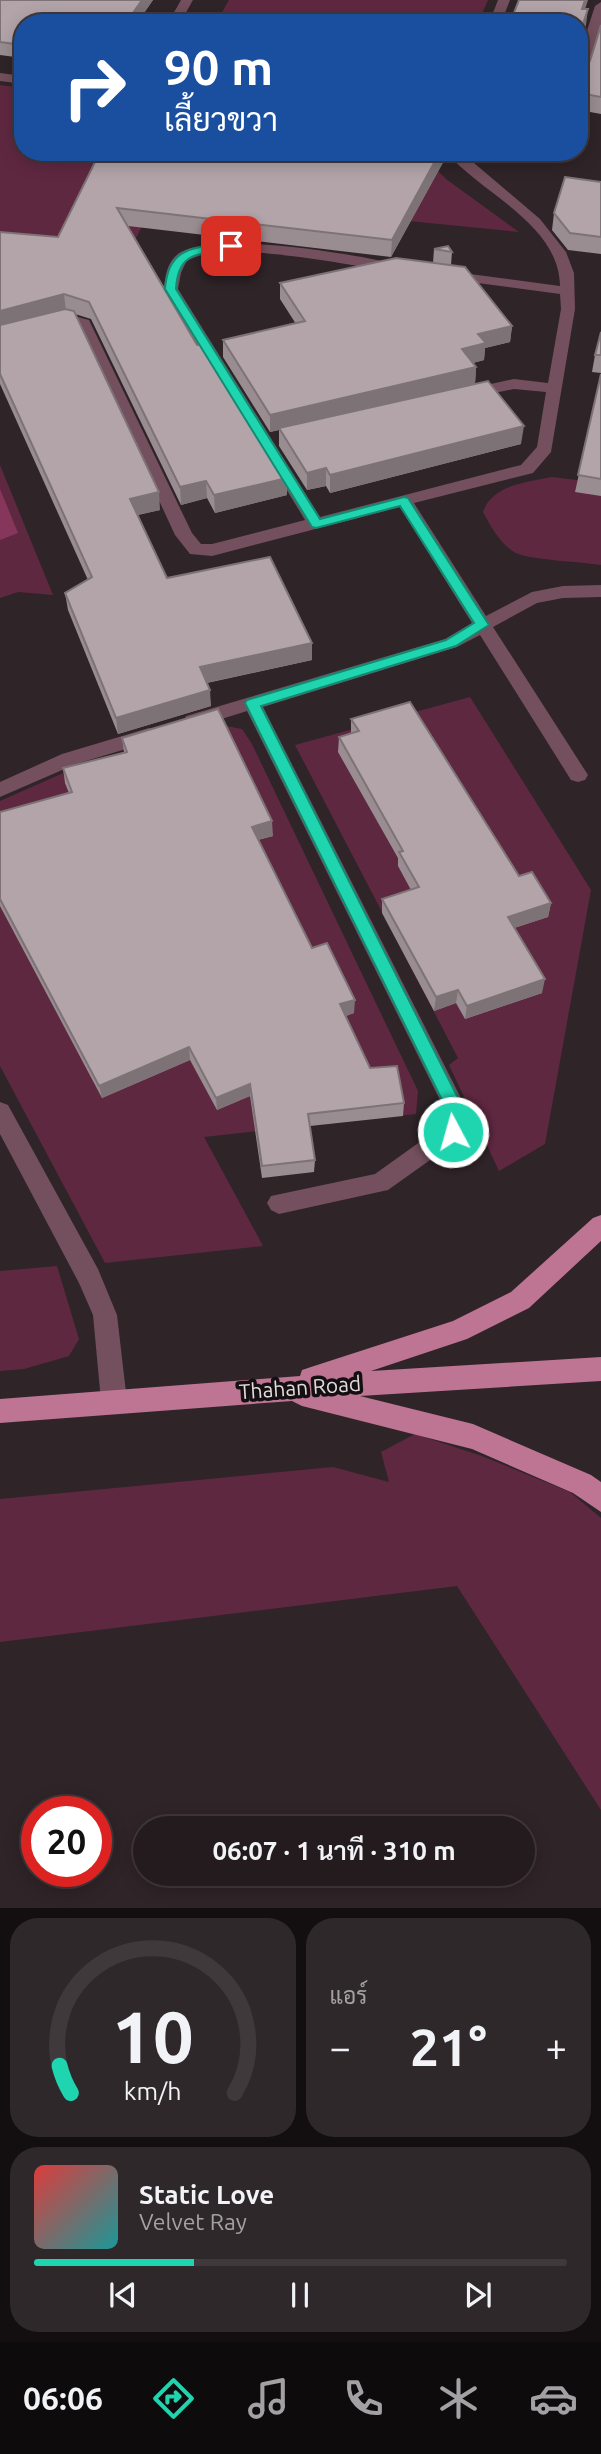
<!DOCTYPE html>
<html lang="th">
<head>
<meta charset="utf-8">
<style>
	:root { --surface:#231b1e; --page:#2f282b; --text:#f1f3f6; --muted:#a3a1a4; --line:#40393c; --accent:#1ed5b0 }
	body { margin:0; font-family:Ubuntu,Sarabun,sans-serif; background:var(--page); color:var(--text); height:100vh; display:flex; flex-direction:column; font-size:26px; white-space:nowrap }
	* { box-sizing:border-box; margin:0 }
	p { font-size:23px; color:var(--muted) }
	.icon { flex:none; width:38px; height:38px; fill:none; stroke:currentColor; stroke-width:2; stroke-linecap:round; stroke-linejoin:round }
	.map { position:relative; height:1908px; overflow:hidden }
	.drawer { display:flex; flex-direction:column; gap:10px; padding:10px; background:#130f10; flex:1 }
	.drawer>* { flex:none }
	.guide { position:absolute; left:14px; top:14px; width:574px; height:147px; border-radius:28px; box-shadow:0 4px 18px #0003,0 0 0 2px var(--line); background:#1a4fa0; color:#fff; overflow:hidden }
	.speed { position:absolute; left:21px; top:1796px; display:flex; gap:14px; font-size:35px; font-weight:700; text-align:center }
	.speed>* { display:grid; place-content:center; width:91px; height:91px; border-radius:50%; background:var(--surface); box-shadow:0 4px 18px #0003,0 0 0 2px var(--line); line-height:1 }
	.speed .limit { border:10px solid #d22; background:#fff; color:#111 }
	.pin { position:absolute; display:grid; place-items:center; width:60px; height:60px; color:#fff; margin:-30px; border-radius:14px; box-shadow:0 4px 10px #0006 }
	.me { position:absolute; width:77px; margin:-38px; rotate:354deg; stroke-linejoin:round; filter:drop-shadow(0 0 5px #0008) }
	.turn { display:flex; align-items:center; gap:24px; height:147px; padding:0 35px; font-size:32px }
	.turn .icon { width:91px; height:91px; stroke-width:2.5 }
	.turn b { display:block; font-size:49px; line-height:60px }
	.big { font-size:52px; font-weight:600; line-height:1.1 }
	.drawer .tile { flex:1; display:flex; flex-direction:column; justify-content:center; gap:10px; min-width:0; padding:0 24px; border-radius:28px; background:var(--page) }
	.drawer .dial { align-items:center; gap:0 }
	.dial svg { height:182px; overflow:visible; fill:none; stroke:var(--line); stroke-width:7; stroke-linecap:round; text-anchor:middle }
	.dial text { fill:var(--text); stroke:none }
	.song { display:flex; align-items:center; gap:21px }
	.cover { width:84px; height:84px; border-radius:10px; background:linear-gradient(135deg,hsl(0 70% 55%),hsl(180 70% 35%)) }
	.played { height:7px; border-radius:4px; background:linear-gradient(90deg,var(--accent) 30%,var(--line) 30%) }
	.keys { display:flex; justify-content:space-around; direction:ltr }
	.heat { display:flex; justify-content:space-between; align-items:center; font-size:38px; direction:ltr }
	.drawer .tiles { flex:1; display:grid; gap:10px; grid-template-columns:1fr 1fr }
	.tile:last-child { grid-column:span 2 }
	.trip { position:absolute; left:133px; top:1816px; width:402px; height:70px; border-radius:35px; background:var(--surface); box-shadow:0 4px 18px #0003,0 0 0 2px var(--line); font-weight:600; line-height:70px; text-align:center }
	.dock { display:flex; height:112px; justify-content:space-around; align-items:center; background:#0e0b0c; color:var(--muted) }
	.dock .icon { width:49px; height:49px }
	.dock .current { color:var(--accent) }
	.dock b { font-size:32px; color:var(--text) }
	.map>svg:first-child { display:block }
	.green { fill:#5f2841 }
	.water { fill:#86365b }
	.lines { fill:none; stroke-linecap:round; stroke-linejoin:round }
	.minor { fill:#744f5d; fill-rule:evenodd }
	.major { fill:#be7493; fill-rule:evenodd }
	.wall { fill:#998d91 }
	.shaded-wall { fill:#7d7376 }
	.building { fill:#b2a4a9; stroke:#7d7376; stroke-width:2 }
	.route { fill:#1ed5b0; stroke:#148a72; stroke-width:2 }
	.labels { text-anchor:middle; stroke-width:7; stroke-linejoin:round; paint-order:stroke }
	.street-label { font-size:21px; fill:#e3dbde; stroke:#140f11 }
</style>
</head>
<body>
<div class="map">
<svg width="601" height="1908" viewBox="0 0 601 1908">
	<rect width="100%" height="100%" fill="#2f2428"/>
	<path class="green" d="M229,0H488L478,23H216Z
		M0,85L23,88V152H431L428,161L446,179L519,232L157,196L116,278L0,333Z
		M0,465L53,595L18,592L0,598Z
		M552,477L601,483V565C582,562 534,560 518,554C502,547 491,527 483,512C492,485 527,482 552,477Z
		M470,697L591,890L545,1144L499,1171L449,1065L458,1058L295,745Z
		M221,725L242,729L252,744L418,1091L416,1114L204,1137L263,1246L105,1263L0,1066V801L70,770Z
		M57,1266L79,1339L69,1356L24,1369L0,1371V1271Z
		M415,1434L482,1456L570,1492L601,1518V1810L457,1586L0,1642V1499L333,1467L389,1482L381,1452Z"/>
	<path class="water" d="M0,489L18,533L0,540Z"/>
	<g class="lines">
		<path class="minor" d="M181,0H193L180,23H168Z
			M498,0H510L501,23H489Z
			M601,2V25L585,76L579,80V55L595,6Z
			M0,73L23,76V84L0,81Z
			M446,152H461L540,219L566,252L574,273L575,309L551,452L533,473L414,503L486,616L532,592L563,586L601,585V597L563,598L537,603L493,627L588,775L585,780L578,782L571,780L480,635L457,647L263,707L466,1108L461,1138L388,1190L279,1214L271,1210L267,1203L271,1196L375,1174L442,1126L444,1108L247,711L193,728L186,726L184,721L186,716L445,639L472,623L400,507L212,556L190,554L175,535L78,326L67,323L0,340V330L67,314L89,320L192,533L201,544H212L305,520L164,289C165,275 168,259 181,252C218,231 356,254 399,265L401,268L399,271L394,272C353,266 217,237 186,262L181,273L178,289L320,517L521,465L537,447L546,392L514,389L465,399L457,394L459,391L514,379L548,383L561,309L560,294L447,279L440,275L447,271L560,286C559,224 482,194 446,152Z
			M149,728L156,730L158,735L156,740L76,764L0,797V782L62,754Z
			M0,1102L8,1105L98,1269L117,1315L127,1401L123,1410L114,1413L105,1410L101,1401L93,1315L79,1283L0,1134Z"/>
		<path class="major" d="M601,1215V1241L529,1308L467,1339L371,1371L601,1357V1381L360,1396L473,1424L591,1475L601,1482V1512L573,1493L472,1449L302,1406L292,1401L0,1423V1399L300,1376L302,1370L311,1367L453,1321L511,1292L593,1218Z"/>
	</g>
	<path class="wall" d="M0,0H153L137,23H23V58L0,55Z
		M601,25V114L579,110V65L590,61Z
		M100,152L446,157L391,257L128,226L287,495L215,513L207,498L181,505L91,319L75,314L160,510L138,515L167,578L312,643V660L207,683L211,706L118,734L68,610L65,593L88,580L0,384V232L58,237Z
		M601,182V254L568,250L552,230L554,213Z
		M434,249L452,252L451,265L512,326L510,342L485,348L484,360L473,363L476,367L475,384L521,444L330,493L326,486L307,490L279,446V430L270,432L223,357V340L296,324L280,299V283L433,263Z
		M601,332V373L592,372L595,355Z
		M601,374V496L575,492Z
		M351,719L519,876L551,903L548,917L514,928L542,993L465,1019L456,1003L434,1011L382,913V899L411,890L398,866V858L338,752L339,737L351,733Z
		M122,738L273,836L258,840L312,948L354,1013L346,1016L370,1068L404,1103L403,1116L310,1126L315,1160L314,1172L262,1178L250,1096L217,1110L190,1060L102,1098L0,906V812L69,793L65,783L63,768L124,752Z"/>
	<path class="shaded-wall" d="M142,0H153L137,23H126Z
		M585,0H588L580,25L582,9Z
		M588,9L586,25L579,46V36Z
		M440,152H446V157L391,257L392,240Z
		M64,294L66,311L0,329V311Z
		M512,326L510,342L485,348L484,360L461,366L462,349L478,334Z
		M476,367L475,384L270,432V415Z
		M524,426L521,444L330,493V475Z
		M326,468V486L307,490V473Z
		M287,478V495L215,513L214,495Z
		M206,481L207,498L181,505L180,487Z
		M159,492L160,510L132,516L130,499Z
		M312,643V660L201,684L200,667Z
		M210,690L211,706L118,734L116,718Z
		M272,821L273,836L253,841L252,827Z
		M551,903L548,917L505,931L508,917Z
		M545,979L542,993L465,1019L467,1006Z
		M458,990L456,1003L434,1011L436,997Z
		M355,1000L354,1013L340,1018V1004Z
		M189,1047L190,1060L102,1098L99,1086Z
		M250,1084V1096L217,1110L216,1098Z"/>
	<path class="building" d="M0,0H142L126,23H23V45L0,42Z
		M519,0H585L582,9H588L579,36V23H510Z
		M601,25V97L579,93V65L590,61Z
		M100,152H440L392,240L117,208L197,345L204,344L287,478L214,495L206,481L180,487L89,302L64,294L0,311V232L58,237Z
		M565,177L601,182V237L570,233L554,213Z
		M448,246L452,252L434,249Z
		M396,258L465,267L512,326L478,334L486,343L462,349L476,367L270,415L223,340L305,321L280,283Z
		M65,309L74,311L159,492L130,499L167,578L270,557L312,643L200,667L210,690L116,718L65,593L92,577L0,374V325Z
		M601,332V355H595Z
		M601,374V479L578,475Z
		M488,381L524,426L330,475L326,468L307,473L279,428Z
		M410,702L519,876L532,872L551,903L508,917L545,979L467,1006L458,990L436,997L382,899L419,887L399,852L403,851L339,737L359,731L351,719Z
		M218,709L272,821L252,827L312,948L327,943L355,1000L340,1004L370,1068L397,1066L404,1103L308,1114L315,1160L262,1166L250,1084L216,1098L189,1047L99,1086L0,899V812L72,792L63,768L127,752L122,738Z"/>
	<path class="route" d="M231,243L236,246L235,249C203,255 178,248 176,289L320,519L404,497L408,498L489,625L456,646L261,706L463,1108L459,1137L453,1139L447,1137L444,1132L446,1108L245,703L247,700L446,640L474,623L400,506L316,528L312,527L165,289C168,245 196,248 231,243Z"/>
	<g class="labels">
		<g class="street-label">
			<text transform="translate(300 1388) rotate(-4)" y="7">Thahan Road</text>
		</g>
	</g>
</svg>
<div class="speed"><div class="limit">20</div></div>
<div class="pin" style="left:231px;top:246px;background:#d93025"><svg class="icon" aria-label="arrive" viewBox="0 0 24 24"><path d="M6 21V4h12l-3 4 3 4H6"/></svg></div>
<svg class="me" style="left:453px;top:1132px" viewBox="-20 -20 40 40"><circle r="17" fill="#1ed5b0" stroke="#fff" stroke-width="3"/><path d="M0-11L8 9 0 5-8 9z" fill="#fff"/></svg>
<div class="trip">06:07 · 1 นาที · 310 m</div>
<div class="guide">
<div class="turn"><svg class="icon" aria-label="right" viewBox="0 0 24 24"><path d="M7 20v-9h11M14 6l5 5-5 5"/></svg><div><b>90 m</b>เลี้ยวขวา</div></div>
</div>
</div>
<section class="drawer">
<div class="tiles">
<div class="tile dial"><svg viewBox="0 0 100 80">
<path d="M14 69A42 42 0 1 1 86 69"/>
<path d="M14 69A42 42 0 0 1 9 57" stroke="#1ed5b0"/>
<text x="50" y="56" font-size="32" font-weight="700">10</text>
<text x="50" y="72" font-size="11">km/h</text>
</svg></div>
<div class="tile"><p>แอร์</p>
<div class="heat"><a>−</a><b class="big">21°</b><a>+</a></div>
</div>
<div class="tile">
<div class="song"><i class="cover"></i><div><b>Static Love</b><p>Velvet Ray</p></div></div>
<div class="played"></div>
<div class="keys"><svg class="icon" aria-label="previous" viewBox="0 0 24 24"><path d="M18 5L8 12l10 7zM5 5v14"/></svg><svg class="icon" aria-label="pause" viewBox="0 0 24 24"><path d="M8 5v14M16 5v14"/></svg><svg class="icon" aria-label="next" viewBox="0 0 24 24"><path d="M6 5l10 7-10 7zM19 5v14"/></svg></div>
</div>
</div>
</section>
<nav class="dock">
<b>06:06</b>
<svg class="icon current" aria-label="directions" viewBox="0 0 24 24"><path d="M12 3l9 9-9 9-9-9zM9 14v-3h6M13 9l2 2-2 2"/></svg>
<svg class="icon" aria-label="music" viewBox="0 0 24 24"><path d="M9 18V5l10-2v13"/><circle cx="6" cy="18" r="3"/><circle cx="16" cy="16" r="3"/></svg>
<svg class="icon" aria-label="phone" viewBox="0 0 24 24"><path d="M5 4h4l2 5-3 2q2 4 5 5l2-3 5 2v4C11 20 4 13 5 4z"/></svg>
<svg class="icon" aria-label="climate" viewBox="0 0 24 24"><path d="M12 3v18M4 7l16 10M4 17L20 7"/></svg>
<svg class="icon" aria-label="car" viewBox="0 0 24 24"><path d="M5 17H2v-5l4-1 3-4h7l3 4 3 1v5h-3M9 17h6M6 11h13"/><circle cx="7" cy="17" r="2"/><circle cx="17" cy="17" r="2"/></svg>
</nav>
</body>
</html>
